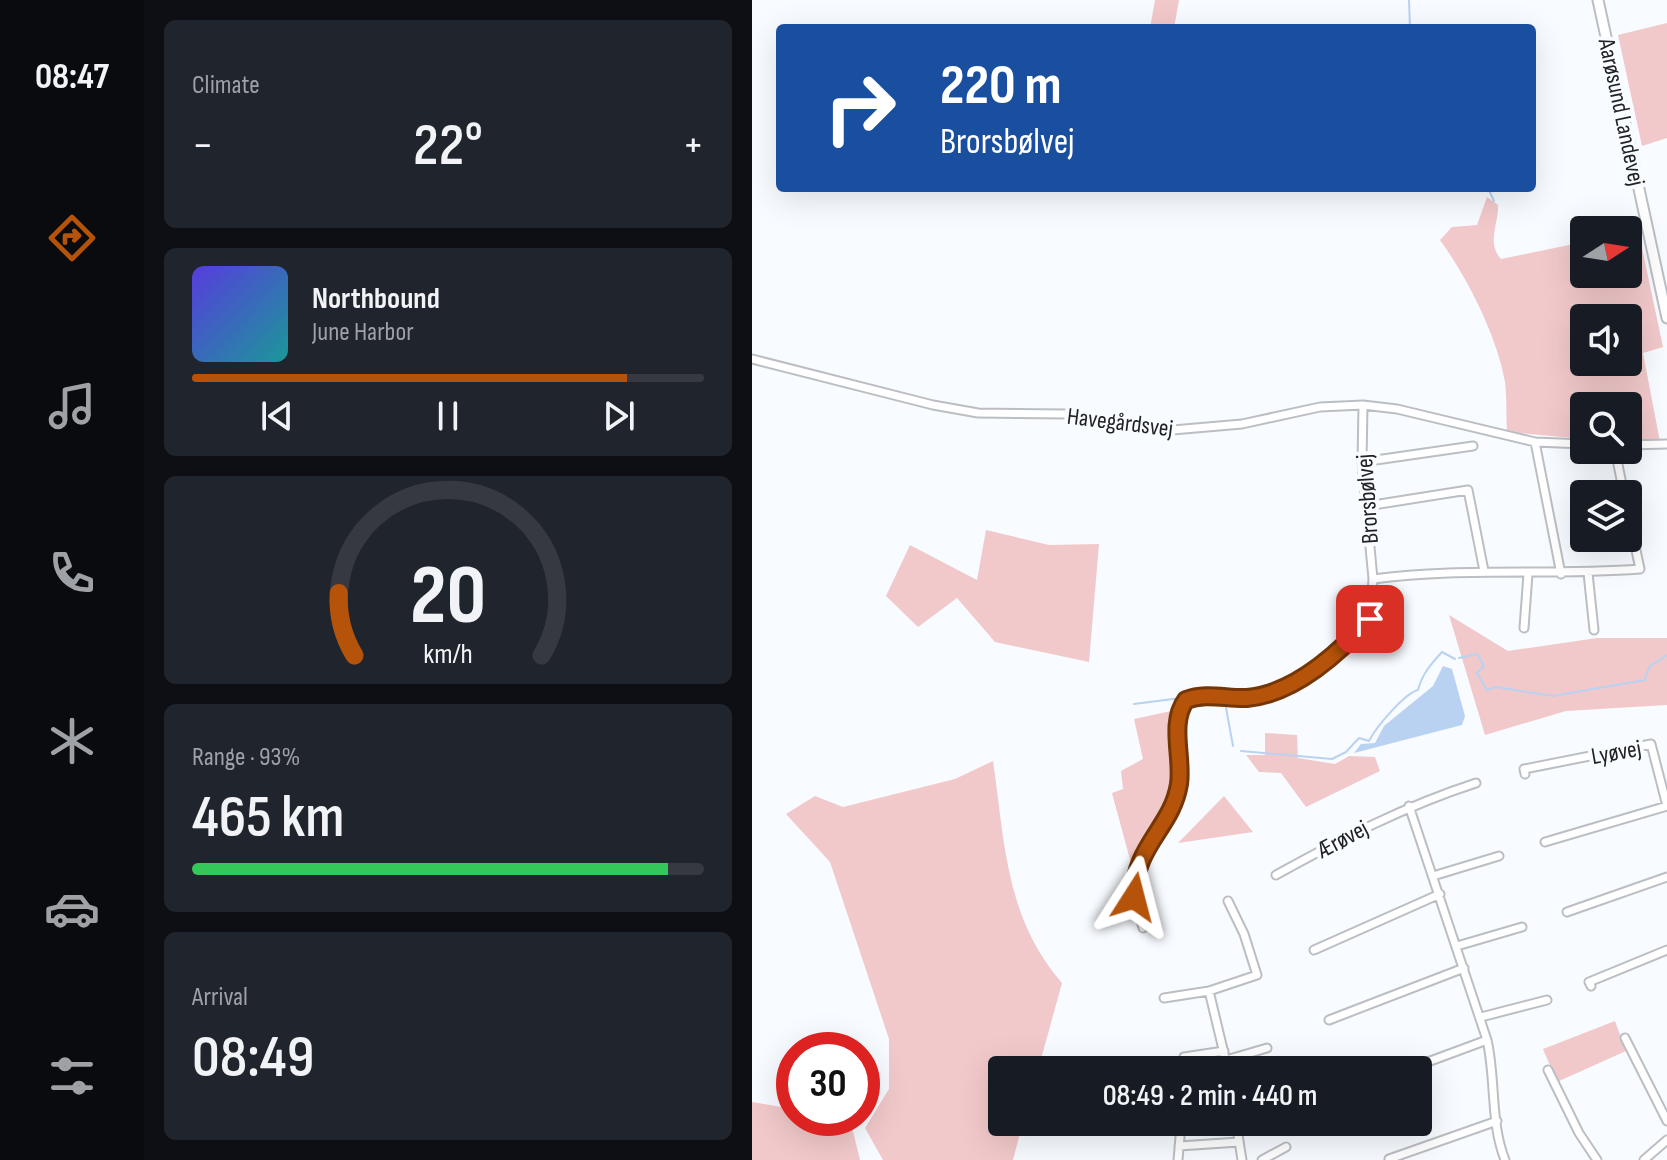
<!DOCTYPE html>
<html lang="en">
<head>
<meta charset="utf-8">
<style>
	:root { --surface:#171b24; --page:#20242c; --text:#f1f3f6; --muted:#9ea1a6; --line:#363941; --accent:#b45309 }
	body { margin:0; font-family:"Sofia Sans Condensed",sans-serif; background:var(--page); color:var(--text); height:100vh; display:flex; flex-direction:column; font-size:30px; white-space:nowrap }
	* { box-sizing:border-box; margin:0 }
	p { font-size:26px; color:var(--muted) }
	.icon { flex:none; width:44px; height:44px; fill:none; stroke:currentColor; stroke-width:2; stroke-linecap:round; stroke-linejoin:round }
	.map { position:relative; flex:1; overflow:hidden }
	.sheet { display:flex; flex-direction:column; gap:20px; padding:20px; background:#0d0f14; width:608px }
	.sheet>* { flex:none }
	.hud { position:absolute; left:24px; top:24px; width:760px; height:168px; border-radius:8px; box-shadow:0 8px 32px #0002; background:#1a4fa0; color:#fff; overflow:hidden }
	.needle { width:52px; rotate:78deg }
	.controls { position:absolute; left:818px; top:216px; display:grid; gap:16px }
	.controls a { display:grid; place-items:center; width:72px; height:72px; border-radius:8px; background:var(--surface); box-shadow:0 8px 32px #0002; font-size:40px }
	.speed { position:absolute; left:24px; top:1032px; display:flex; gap:16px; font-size:40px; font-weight:700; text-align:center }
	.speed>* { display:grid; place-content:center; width:104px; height:104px; border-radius:50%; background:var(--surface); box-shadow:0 8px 32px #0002; line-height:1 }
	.speed .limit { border:12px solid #d22; background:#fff; color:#111 }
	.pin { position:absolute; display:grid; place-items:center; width:68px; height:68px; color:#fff; margin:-34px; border-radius:16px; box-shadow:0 4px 12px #0006 }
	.me { position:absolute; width:88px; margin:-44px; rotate:9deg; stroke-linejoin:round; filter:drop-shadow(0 0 6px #0008) }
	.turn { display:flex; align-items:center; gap:28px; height:168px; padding:0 32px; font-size:36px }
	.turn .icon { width:104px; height:104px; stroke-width:2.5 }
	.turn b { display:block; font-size:56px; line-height:68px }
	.big { font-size:60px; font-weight:600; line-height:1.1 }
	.sheet .card { flex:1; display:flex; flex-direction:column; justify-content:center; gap:12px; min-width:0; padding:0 28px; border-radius:12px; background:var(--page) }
	.sheet .dial { align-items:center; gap:0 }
	.dial svg { height:208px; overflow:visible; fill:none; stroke:var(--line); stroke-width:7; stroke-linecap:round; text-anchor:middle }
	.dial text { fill:var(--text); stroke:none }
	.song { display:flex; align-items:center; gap:24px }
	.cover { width:96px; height:96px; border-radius:12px; background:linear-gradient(135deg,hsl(250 70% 55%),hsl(180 70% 35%)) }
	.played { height:8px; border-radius:4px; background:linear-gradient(90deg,var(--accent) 85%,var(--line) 85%) }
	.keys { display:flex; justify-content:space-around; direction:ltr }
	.heat { display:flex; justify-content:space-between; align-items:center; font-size:44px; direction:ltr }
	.charge { height:12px; border-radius:6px; background:linear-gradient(90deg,#34c759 93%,var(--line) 0) }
	.trip { position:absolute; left:236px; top:1056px; width:444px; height:80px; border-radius:8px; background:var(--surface); box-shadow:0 8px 32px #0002; font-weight:600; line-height:80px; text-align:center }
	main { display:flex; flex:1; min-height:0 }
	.tabs { display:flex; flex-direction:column; width:144px; justify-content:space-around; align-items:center; background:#090b0e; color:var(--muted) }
	.tabs .icon { width:56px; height:56px }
	.tabs .current { color:var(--accent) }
	.tabs b { font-size:36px; color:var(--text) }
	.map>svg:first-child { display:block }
	.green { fill:#f2c9ca; fill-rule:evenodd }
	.water { fill:#b9d2f2 }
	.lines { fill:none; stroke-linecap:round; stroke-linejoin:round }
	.stream { stroke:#b9d2f2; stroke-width:2 }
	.minor-casing { stroke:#bbbec3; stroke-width:11 }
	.tertiary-casing { stroke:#bbbec3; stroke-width:13 }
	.minor { stroke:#fff; stroke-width:7 }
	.tertiary { stroke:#fff; stroke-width:9 }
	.route-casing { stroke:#753606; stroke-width:20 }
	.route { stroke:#b45309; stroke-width:14 }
	.labels { text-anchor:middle; stroke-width:8; stroke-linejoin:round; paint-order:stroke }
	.street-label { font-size:24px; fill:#212224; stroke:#f8fbff }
</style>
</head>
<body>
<main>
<nav class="tabs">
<b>08:47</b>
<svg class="icon current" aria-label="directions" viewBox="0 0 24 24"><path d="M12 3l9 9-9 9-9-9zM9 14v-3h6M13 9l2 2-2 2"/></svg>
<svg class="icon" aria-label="music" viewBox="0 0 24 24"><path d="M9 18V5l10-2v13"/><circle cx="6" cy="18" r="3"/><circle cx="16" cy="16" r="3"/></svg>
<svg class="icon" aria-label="phone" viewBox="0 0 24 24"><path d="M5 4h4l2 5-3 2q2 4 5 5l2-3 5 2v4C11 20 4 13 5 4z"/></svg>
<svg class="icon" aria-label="climate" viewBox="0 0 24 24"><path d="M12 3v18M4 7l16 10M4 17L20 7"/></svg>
<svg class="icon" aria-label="car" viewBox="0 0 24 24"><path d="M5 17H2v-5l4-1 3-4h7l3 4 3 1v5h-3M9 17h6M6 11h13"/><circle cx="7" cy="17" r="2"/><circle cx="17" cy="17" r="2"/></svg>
<svg class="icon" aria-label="filters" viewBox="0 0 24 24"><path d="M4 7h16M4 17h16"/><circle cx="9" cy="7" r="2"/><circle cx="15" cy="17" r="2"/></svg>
</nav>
<section class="sheet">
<div class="card"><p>Climate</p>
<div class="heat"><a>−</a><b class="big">22°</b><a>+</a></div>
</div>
<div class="card">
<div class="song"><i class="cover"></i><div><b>Northbound</b><p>June Harbor</p></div></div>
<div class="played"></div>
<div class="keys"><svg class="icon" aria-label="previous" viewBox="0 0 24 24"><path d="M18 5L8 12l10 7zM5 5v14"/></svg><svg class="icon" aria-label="pause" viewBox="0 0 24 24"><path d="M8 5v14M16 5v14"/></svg><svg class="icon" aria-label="next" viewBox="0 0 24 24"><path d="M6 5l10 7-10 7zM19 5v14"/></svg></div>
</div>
<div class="card dial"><svg viewBox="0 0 100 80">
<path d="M14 69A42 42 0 1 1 86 69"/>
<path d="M14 69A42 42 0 0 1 8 45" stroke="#b45309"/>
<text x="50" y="56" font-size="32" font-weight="700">20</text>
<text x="50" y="72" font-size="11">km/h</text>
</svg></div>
<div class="card"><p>Range · 93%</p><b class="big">465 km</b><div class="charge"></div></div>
<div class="card"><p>Arrival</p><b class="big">08:49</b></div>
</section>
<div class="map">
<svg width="915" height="1160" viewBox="0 0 915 1160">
	<rect width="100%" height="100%" fill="#f8fbff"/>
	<path class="green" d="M403,0H427L422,28H398Z
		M915,23V138L890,146L866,35Z
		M735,197L746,205C747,223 734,243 749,259L832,242V274H876V232L886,229L911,347L891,353L908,442L876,441V406H832V439L755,432C754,415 755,398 753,382C745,336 715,277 688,240L700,227L725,225ZM832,318H876V362H832Z
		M234,530L297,545L347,544L337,662L243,642L205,598L166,627L134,596L158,545L225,580Z
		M697,615L756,651L845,638H915V705L814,711L733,735Z
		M419,711L424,783L380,867L360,793L371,789L369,771L391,759L382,719Z
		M513,733L545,735L546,758L583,764L597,756L623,757L628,771L554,807L529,773L507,772L494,755H513Z
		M241,761C253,843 253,917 310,983L286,1070H250V1122H271L261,1160H131L113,1128L137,1089V1039L78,862L34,814L63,796L91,807L203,779Z
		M472,796L501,832L426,843Z
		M863,1021L874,1051L805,1082L791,1049Z
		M0,1102L42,1109V1118L98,1119L108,1160H0Z"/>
	<path class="water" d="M691,666L700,669L713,716L710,725L602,753L609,744L623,743L632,726L681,686Z"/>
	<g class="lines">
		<path class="stream" d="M657,0L658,28
			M736,188L742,201
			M707,658L725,654L732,666L725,673L735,690L744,687L801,696L893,680L897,667L915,655
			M444,701L473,702L481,746
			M382,704L429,698
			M489,751L580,759L594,752L607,738L617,741C624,727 653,693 666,690C670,674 679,664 690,652L703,659"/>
		<g class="minor-casing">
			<path id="minor" d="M0,359L181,405L226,413L315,414L409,431L490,424L568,407L611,405L645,409L783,442L832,444
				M783,442L809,574
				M876,445L915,444
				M863,450L872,494
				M610,462L721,446
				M615,506L716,490L732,571
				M836,573L842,630
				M621,579C710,567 798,576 888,569L876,513
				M772,628L776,574
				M773,774L772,769L899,744L915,806
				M657,806L735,1040C744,1079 738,1122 753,1160
				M793,842L915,806
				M524,875C589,839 653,806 724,783
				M681,876L747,856
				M815,912L915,877
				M391,928C376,876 385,862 413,817C419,807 426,796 427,783C430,758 423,732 429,707C446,685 487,702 512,696C551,686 591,648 618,619L621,579L610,462L611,405
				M705,946L770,927
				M562,950L688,894
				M839,986L837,982L915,950
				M457,991L476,1070
				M412,998L457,991L505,975L492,934L476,901
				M729,1017L795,1000
				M577,1020L712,968
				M873,1038L915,1121
				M474,1060L515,1048
				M432,1070V1057L472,1051
				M654,1070L735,1040
				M796,1070L827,1133L845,1160
				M484,1122L490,1160
				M427,1146L487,1142
				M637,1159L745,1121
				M426,1160L428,1137
				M510,1160L534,1147
				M892,1160L915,1140"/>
		</g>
		<g class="tertiary-casing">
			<path id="tertiary" d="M846,0L915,318"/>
		</g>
		<use href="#minor" class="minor"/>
		<use href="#tertiary" class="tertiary"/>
	</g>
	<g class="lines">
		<g class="route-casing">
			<path id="route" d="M382,897C382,845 420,828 427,784C431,758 417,723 434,700C454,692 475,699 495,698C542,694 588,652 618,619"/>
		</g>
		<use href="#route" class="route"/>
	</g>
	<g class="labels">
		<g class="street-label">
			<text transform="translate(870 112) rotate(78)" y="8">Aarøsund Landevej</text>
			<text transform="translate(368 422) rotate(7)" y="8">Havegårdsvej</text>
			<text transform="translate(615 499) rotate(-94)" y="8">Brorsbølvej</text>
			<text transform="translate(864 752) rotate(-10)" y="8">Lyøvej</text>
			<text transform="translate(590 839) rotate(-28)" y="8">Ærøvej</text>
		</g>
	</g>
</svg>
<div class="controls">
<a><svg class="needle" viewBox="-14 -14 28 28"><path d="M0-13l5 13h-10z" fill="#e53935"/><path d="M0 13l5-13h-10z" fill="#9ea1a6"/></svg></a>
<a><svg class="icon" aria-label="sound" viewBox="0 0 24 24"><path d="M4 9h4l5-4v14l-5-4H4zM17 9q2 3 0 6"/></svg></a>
<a><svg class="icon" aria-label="search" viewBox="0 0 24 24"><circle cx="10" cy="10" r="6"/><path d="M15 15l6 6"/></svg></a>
<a><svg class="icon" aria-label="layers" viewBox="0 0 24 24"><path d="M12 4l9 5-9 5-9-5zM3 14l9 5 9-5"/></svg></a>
</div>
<div class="speed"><div class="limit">30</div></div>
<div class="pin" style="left:618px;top:619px;background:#d93025"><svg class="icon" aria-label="arrive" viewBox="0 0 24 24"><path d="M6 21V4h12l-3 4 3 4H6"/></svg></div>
<svg class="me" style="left:382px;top:897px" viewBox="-20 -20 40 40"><path d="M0-17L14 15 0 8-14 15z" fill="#b45309" stroke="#fff" stroke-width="4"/></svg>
<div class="trip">08:49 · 2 min · 440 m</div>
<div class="hud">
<div class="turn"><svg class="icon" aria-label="right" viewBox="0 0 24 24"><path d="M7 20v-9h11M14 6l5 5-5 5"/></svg><div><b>220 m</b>Brorsbølvej</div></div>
</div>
</div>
</main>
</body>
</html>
